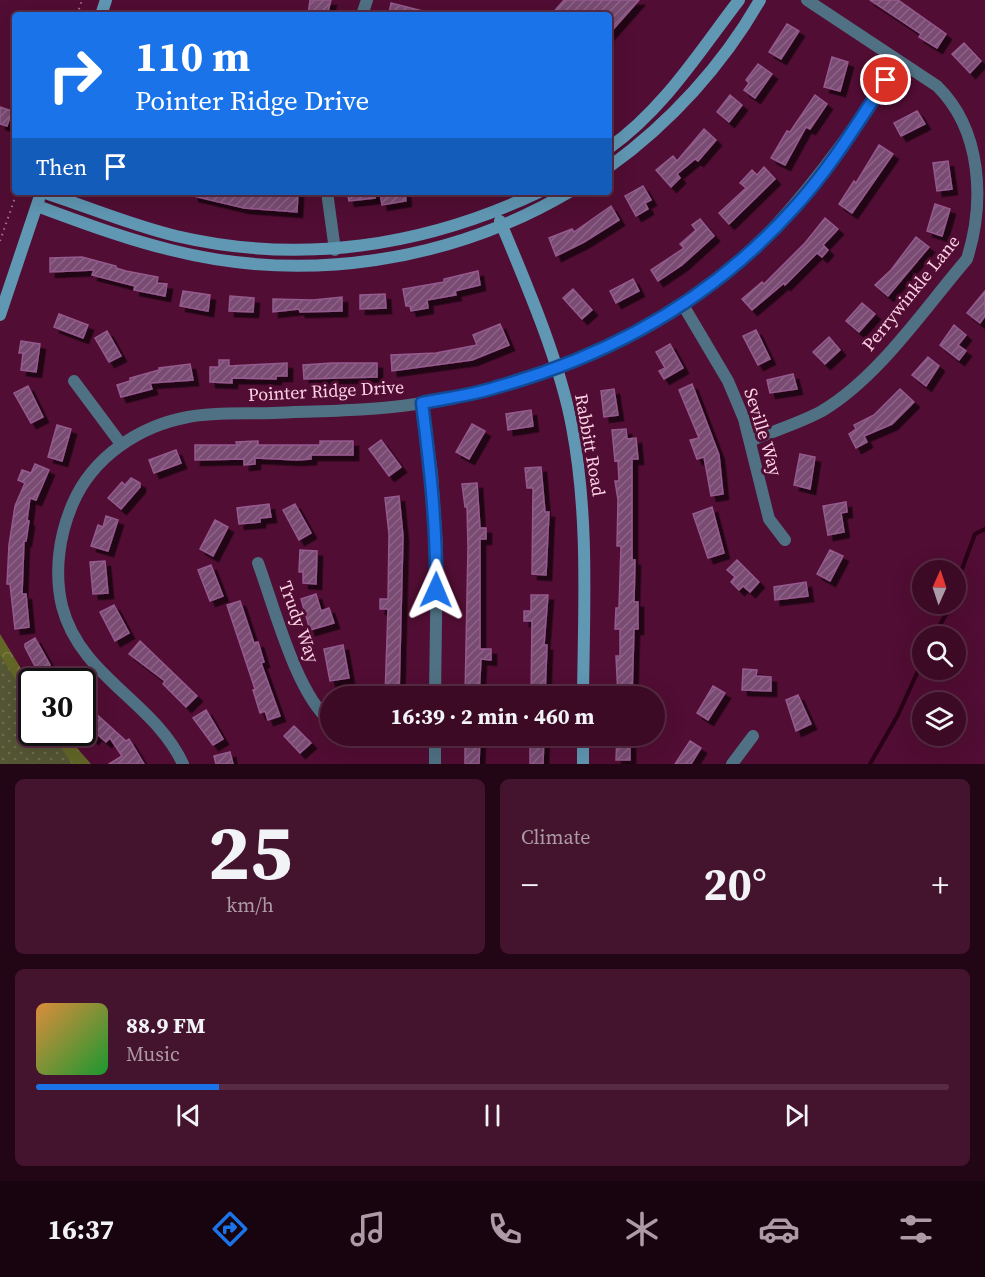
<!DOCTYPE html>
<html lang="en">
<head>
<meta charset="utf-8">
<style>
	:root { --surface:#3d0a26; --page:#44132e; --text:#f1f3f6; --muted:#ad9aa7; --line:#562b43; --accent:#1a73e8 }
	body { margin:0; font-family:"Source Serif 4",serif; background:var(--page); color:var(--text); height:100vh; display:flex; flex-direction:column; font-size:22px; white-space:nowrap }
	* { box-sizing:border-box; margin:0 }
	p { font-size:20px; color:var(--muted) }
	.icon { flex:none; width:33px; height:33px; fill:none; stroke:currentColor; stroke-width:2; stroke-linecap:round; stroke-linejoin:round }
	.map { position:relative; height:764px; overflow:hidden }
	.details { display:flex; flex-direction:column; gap:15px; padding:15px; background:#220615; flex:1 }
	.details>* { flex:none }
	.banner { position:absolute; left:12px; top:12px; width:600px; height:183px; border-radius:6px; box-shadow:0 6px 24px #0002,0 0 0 2px var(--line); background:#1a73e8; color:#fff; overflow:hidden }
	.needle { width:39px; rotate:3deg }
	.buttons { position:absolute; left:912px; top:560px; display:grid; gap:12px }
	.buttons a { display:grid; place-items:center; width:54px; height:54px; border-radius:50%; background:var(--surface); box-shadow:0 6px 24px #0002,0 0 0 2px var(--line); font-size:30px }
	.speed { position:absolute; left:18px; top:668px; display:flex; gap:12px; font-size:30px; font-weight:700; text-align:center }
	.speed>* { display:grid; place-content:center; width:78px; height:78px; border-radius:50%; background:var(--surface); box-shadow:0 6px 24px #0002,0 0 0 2px var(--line); line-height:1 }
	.speed .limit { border:3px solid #111; border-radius:9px; background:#fff; color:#111 }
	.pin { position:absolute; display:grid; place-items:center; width:51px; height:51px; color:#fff; margin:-26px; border:3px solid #fff; border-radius:50%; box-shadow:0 2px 6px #0007 }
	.me { position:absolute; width:66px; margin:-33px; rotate:1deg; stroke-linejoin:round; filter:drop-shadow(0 0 4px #0008) }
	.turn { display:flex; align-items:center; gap:21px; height:126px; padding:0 24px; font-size:27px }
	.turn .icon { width:78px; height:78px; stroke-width:2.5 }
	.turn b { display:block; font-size:42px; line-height:51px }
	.then { display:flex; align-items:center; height:57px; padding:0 24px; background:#0003; gap:12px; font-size:22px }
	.big { font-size:45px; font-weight:700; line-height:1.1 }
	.details .widget { flex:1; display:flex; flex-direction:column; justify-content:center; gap:9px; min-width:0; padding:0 21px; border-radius:9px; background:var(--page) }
	.details .dial { align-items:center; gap:0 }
	.dial b { font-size:78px; line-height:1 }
	.song { display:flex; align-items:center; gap:18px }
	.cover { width:72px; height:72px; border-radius:9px; background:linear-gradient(135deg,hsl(30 70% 55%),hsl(130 70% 35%)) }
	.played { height:6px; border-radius:3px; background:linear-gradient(90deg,var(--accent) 20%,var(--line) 20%) }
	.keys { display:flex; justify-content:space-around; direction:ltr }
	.heat { display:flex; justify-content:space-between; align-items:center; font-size:33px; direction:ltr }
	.details .tiles { flex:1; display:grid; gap:15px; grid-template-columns:1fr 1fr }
	.widget:last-child { grid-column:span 2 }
	.trip { position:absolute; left:320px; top:686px; width:345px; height:60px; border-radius:30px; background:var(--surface); box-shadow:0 6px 24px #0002,0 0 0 2px var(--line); font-weight:700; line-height:60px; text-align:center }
	.dock { display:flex; height:96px; justify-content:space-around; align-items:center; background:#18040f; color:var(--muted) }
	.dock .icon { width:42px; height:42px }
	.dock .selected { color:var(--accent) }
	.dock b { font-size:27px; color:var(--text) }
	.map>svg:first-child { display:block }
	.forest { fill:url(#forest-crowns) }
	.park { fill:url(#park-dots) }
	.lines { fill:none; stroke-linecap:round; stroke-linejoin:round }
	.stream { stroke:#290015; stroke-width:4 }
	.building { fill:url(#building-hatch); stroke:#955a8e; stroke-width:1.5; filter:url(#shadow) }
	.path { stroke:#a9728e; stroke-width:2; stroke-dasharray:1.5 4.5; stroke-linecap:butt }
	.street { stroke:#4f7183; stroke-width:12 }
	.secondary { stroke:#6097b3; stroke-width:12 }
	.route-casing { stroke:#114b97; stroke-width:15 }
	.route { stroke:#1a73e8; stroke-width:10 }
	.labels { text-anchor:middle; stroke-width:6; stroke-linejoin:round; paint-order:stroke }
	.street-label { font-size:18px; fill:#fcd1e3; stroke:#510d33 }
</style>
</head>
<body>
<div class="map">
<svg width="985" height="764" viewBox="0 0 985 764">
	<defs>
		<pattern id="forest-crowns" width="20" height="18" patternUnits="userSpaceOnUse" patternTransform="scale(1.5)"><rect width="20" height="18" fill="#636627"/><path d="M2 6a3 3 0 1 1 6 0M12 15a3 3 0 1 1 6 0" fill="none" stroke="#7a7b46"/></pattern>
		<pattern id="park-dots" width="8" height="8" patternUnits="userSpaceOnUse" patternTransform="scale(1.5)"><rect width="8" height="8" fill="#545634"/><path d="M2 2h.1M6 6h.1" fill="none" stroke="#6e6d51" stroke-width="1.8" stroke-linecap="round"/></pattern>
		<pattern id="building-hatch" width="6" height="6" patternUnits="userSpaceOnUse" patternTransform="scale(1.5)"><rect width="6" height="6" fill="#794b73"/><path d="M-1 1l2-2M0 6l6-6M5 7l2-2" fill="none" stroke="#8d6487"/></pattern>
		<filter id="shadow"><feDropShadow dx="5.5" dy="5.5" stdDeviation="0" flood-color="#0009"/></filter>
	</defs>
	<rect width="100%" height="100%" fill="#510d33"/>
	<path class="forest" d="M0,634L31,685L32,732H63L91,764H0Z"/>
	<path class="park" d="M0,655L31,703L32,732H51L72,764H0Z"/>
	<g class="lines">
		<path class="stream" d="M956,585L975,534L985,529
			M934,636L952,603
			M870,764L898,715L922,662"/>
	</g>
	<path class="building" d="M310,0H331L327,15H308Z
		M564,0H639L609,34V15H551Z
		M870,0H898L946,34L937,48L919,37L921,34Z
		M391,3L427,12V15L389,14Z
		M787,24L799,31L781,59L769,52Z
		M964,43L981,61L970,73L952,54Z
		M832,57L848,62L840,91L824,87Z
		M758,64L772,74L755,98L744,90L749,83L746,80Z
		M730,95L742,105L729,122L717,112Z
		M815,95L827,104L810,129L806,127L785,165L771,158L787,131L790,132Z
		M0,107L12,111L7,126L0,124Z
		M917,111L925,124L901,136L894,123Z
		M704,129L716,140L698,161L695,159L677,174L680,178L671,187L656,170L673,156L677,161Z
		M879,145L893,154L852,213L839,204L854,181L856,183Z
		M948,161L952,189L937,191L933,163Z
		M764,167L775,179L729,224L719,213L746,188L740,183L752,170L757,175Z
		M643,186L651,200L645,203L648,209L636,216L625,196Z
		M193,192H298L297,212L244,208L193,196Z
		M347,192H375V198L349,201Z
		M380,192H405L406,201L382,205Z
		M935,204L950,209L942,236L927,231Z
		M611,206L619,220L584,242L556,256L549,238L572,229L574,232Z
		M825,218L838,229L823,245L828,250L822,257L817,253L785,285L784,283L752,310L742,299L762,282L764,284L805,243Z
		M700,219L714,236L682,265L658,281L651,270L684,248L680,244L696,230L692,225Z
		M916,237L929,247L888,296L875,285L891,270Z
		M82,257L116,266V268L126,271L158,277L157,283L167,284L165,296L134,290L135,286L92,275L94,270L50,272V258Z
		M478,271L480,285L455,291L456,295L427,300L428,308L411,311L410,306H406L403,289L444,282V279Z
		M633,279L639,291L616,303L610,291Z
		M573,289L592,310L582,319L563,298Z
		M183,291L210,295L208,311L180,306Z
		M985,291V316L980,323L967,313Z
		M385,294L386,308L360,309V295Z
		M230,296L254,298L253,312L229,311Z
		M342,297V311L300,312L299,309L273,312V299L313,300Z
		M862,303L875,314L859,332L846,321Z
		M59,314L88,325L83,338L54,327Z
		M500,324L509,345L472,360L392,371L391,355L436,353L477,345L473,335Z
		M954,325L966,335L958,345L966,351L959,360L940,345Z
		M756,330L770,359L758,365L743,336Z
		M107,331L121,356L109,362L95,338Z
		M829,337L840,350L825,364L813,352Z
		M21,341L40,344L36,372L21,370L23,353H19Z
		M670,344L683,368L664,379L659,371L665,368L656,352Z
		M928,357L939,366L926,386L912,375Z
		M219,360H229V366L287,363V376H276V379L232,378V383L210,382V367H219Z
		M332,363H377V377L304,379L303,365Z
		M190,364L193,380L150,383L152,389L121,397L117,385L130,381V378L159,370V368Z
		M793,374L797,389L770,393L767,380Z
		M692,384L719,455L723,494L711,496L704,457L697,459L690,440L699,438L679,390Z
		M28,386L43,417L31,423L14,393Z
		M614,389L618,415L604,417L601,391Z
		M900,389L914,402L892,424L864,436L867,442L856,448L849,434L856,429L854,425L874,415Z
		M531,410L533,426L508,430L506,414Z
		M472,424L485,431L469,459L456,452Z
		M57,425L71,429L62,461L48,457Z
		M626,429L627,439L636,438L638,459H632V560H635L634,602H638V629H634L632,696H618L616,656H620V629H615L616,608H619L621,546H617L618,500L615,481H619L618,460L615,461L612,430Z
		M381,440L401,467L389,476L369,449Z
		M258,441V445H320V441H353V455H311V459L297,460L255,458V464L244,465V459L195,460V445H237L236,442Z
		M176,450L181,463L154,473L149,460Z
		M800,454L815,457L810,489L794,485Z
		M35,464L49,470L36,500L30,498L27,520L29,521L26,541H24L22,594H26L29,627L15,629L10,584H7L9,545L15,506L25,483L18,480L22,470L31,473Z
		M541,467L545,512H549L546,575L532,574L533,488H527L525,468Z
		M131,478L140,483V487L121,509L108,498L122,482L125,485Z
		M477,483L480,528H486V539H480V649H491V660L481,659L479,696H465L468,547L467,507H465L462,484Z
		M399,496L403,536L399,696H385L388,609H380V599H388L389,534L385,498Z
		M846,502L847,512L841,513L844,532L828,535L823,506Z
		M269,504L271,517L260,518V522L239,524L237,508Z
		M295,504L311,533L299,540L283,510Z
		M712,507L724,553L708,558L693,514Z
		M106,516L118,520L108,551L91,546L98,525L103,527Z
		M215,520L228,527L213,556L200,549Z
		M300,550L317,551L316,584L303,583V572H299Z
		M830,550L843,556L830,581L817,574Z
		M737,560L759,582L750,592L743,586L739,590L731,582L735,577L727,570Z
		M105,561L108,593L93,594L90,562Z
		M211,565L223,596L210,601L198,570Z
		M806,582L808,596L775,600L774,587Z
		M316,594L321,611L329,608L334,623L310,630L301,599Z
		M531,595H548L544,645H547L545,696H531L532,621H524V611H531Z
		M240,601L254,643L258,642L264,662L261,663L280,716L268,720L265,711L260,713L253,690L255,689L227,605Z
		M114,605L129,633L115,641L100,612Z
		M35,638L50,665L38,672L25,647V644Z
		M140,641L197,696L186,707L163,684L165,681L129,654Z
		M343,645L349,678L330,681L324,649Z
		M743,669L757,670L756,676L771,677V691L742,690Z
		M713,686L725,693L708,720L697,713Z
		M798,695L811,724L796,731L786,700Z
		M82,701L126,741L129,739L144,764H109L122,756L110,738L106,742L97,734L93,739L83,730Z
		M206,710L223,739L213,745L193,718Z
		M294,726L311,743L300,753L284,736Z
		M530,735H544L543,764H530Z
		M617,735H630V760H616Z
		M465,736L480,737L479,764H465Z
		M690,741L701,748L691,764H675Z
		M230,752L233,764H216L214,756Z"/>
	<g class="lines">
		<path class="path" d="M77,15L82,0
			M0,241L17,192"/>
		<path class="street" d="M362,15L367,0
			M327,192L335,250
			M683,305L728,381L744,419L769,519L785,540
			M74,381L121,444
			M422,403L432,474L437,548L435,696
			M750,441C773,431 800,423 822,411C879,377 924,309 967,259C985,202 982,130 937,86L807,0
			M258,563C274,606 296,693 330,721
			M406,735L435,736
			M435,735V764
			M183,764C154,701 80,677 62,606C54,572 59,535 73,503C93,457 139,426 188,417C215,412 245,414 273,413C321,411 369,411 416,404C485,394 553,372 616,343C749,281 820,179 899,61
			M732,764L753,736"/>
		<path class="secondary" d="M101,15L106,0
			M609,148C664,109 699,52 739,0
			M609,167C670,123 723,65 760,0
			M42,192C86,206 130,225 176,236C300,265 424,247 539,192
			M37,206C81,222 125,239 171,250C305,284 450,262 569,192
			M500,221C526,283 560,362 572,427C589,516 584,606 583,696
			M0,315L39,199
			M583,764V735"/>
	</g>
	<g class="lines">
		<g class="route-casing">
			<path id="route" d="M436,590C437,527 430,466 422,403C447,398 473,395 497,387C612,355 714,297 793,209C829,170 857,124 886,80"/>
		</g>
		<use href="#route" class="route"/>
	</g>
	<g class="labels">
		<g class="street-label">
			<text transform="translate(911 293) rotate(-51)" y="6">Perrywinkle Lane</text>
			<text transform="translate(326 391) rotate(-3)" y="6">Pointer Ridge Drive</text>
			<text transform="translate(763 432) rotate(73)" y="6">Seville Way</text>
			<text transform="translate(590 445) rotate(80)" y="6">Rabbitt Road</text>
			<text transform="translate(299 622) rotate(70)" y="6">Trudy Way</text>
		</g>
	</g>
</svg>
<div class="buttons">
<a><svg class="needle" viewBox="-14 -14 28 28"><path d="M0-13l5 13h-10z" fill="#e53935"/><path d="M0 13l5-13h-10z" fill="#ad9aa7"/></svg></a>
<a><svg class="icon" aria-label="search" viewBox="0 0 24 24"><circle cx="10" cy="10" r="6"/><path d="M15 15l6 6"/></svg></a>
<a><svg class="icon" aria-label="layers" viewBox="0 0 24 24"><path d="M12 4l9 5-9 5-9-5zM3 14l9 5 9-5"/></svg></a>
</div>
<div class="speed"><div class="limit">30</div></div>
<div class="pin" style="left:886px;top:80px;background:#d93025"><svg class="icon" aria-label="arrive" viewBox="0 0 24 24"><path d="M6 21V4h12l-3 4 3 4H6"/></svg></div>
<svg class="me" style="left:436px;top:590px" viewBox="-20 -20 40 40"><path d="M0-17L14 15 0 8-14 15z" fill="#1a73e8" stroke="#fff" stroke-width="4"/></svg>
<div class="trip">16:39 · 2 min · 460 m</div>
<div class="banner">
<div class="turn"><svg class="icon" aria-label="right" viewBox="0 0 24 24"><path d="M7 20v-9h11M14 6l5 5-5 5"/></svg><div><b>110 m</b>Pointer Ridge Drive</div></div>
<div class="then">Then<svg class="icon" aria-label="arrive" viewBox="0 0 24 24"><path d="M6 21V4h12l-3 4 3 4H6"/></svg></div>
</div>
</div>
<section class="details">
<div class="tiles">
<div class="widget dial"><b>25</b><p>km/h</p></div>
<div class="widget"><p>Climate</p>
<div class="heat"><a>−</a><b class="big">20°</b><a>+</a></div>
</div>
<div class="widget">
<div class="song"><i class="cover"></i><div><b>88.9 FM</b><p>Music</p></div></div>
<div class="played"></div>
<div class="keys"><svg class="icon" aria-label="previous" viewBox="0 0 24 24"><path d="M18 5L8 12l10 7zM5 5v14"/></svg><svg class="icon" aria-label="pause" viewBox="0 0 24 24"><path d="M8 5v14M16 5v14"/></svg><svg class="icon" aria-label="next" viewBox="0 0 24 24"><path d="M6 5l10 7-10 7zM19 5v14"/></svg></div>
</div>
</div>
</section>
<nav class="dock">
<b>16:37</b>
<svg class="icon selected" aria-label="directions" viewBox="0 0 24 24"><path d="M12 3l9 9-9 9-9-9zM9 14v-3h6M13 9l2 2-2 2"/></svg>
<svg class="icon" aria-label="music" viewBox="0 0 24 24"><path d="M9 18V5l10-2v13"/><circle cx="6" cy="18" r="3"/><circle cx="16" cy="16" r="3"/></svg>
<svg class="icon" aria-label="phone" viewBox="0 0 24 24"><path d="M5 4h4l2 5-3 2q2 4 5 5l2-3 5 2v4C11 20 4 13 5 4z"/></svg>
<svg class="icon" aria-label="climate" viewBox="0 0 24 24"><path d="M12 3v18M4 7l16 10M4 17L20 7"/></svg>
<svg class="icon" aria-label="car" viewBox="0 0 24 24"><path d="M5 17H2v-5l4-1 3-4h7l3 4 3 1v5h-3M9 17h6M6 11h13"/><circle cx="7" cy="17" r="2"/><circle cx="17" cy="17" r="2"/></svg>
<svg class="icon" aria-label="filters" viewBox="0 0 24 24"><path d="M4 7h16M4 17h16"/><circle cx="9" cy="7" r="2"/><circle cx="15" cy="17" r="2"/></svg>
</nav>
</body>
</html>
